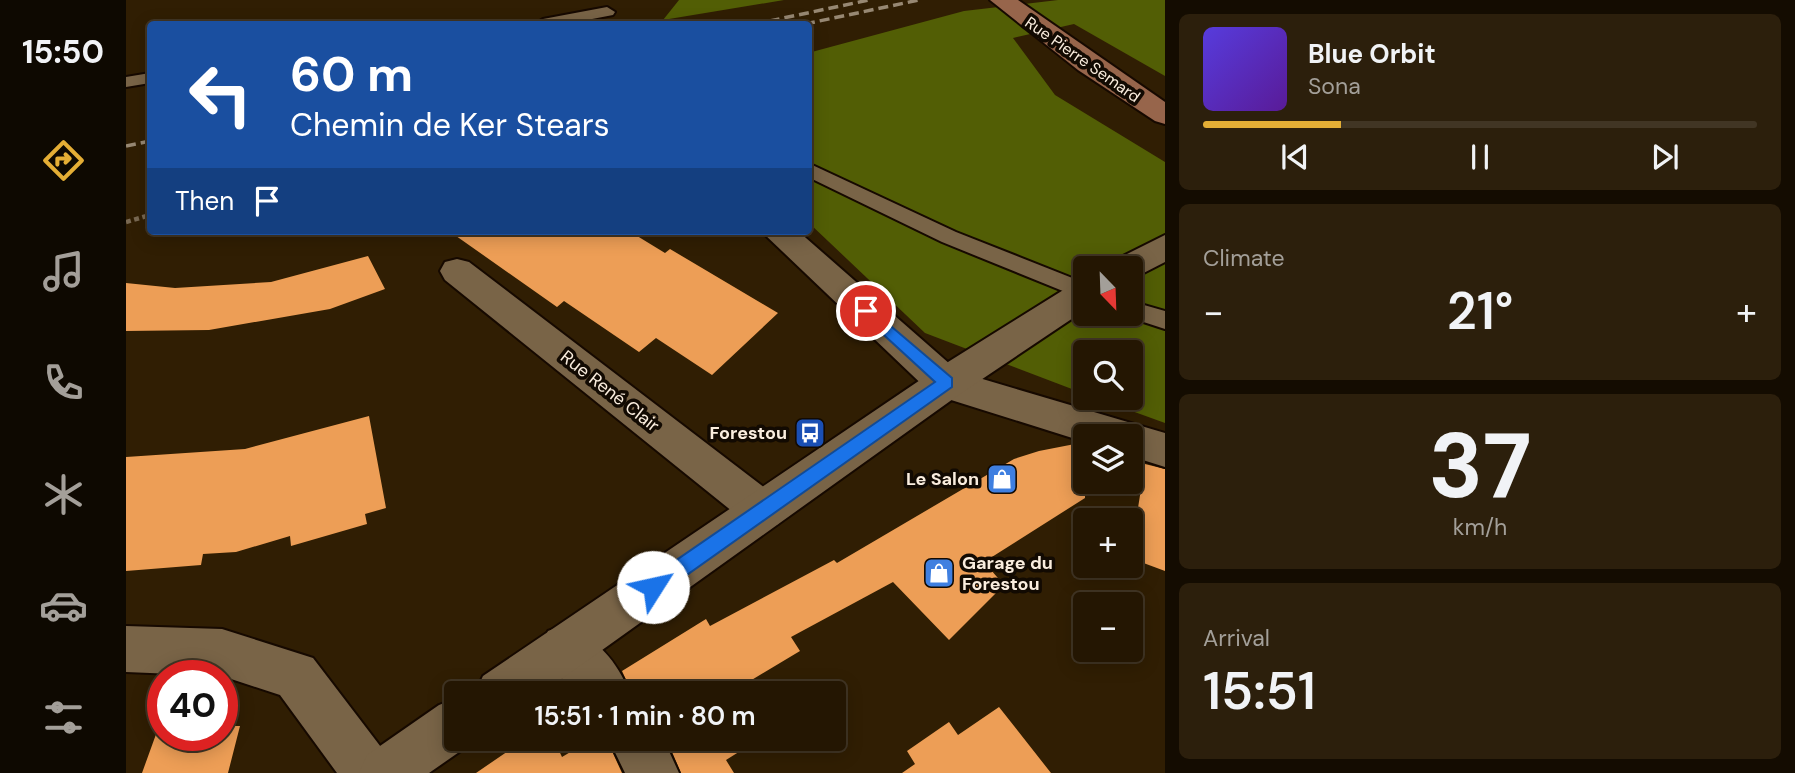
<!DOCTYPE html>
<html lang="en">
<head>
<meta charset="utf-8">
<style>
	:root { --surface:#241602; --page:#2c1f0c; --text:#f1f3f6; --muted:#a39f99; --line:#413524; --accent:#e4ae35 }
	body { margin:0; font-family:"DM Sans",sans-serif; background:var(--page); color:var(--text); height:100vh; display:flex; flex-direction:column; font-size:26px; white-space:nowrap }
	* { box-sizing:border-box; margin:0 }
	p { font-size:23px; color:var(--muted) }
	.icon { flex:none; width:38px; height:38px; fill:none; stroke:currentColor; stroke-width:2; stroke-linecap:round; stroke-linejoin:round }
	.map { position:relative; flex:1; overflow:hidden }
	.details { display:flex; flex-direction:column; gap:14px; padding:14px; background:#140c01; width:630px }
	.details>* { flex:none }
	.guide { position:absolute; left:21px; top:21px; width:665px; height:214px; border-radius:7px; box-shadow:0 4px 18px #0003,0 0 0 2px var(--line); background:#1a4fa0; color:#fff; overflow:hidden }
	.needle { width:46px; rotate:157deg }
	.controls { position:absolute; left:947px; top:256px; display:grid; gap:14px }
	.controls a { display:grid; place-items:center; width:70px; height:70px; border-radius:7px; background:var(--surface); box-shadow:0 4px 18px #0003,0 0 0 2px var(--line); font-size:35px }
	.speed { position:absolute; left:21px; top:660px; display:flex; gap:14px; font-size:35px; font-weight:700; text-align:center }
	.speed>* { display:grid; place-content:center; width:91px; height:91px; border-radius:50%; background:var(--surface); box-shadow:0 4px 18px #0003,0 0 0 2px var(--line); line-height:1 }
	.speed .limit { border:10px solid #d22; background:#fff; color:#111 }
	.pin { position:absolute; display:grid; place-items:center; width:60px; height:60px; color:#fff; margin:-30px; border:4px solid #fff; border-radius:50%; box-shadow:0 2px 7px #0007 }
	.me { position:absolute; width:77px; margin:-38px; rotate:55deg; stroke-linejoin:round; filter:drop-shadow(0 0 5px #0008) }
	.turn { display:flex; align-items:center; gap:24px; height:147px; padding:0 28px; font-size:32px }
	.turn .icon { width:91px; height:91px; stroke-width:2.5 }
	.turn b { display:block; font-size:49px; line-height:60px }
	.then { display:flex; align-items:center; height:66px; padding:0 28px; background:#0003; gap:14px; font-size:26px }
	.big { font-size:52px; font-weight:600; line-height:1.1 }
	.details .card { flex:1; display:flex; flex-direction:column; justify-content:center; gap:10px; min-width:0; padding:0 24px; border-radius:10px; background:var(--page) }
	.details .dial { align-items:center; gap:0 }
	.dial b { font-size:91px; line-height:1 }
	.song { display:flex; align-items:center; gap:21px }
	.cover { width:84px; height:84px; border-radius:10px; background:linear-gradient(135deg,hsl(250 70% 55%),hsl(270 70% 35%)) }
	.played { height:7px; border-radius:4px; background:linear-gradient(90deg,var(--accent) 25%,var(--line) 25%) }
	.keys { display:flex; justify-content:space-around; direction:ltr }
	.heat { display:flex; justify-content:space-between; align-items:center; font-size:38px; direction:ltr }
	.trip { position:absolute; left:318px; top:681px; width:402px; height:70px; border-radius:7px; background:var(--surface); box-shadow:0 4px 18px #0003,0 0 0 2px var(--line); font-weight:600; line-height:70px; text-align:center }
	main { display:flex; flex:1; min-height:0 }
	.tabs { display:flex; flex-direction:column; width:126px; justify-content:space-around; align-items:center; background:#0e0901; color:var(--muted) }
	.tabs .icon { width:49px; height:49px }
	.tabs .current { color:var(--accent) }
	.tabs b { font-size:32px; color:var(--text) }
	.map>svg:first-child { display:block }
	.forest { fill:#525e05; fill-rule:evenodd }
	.building { fill:#ed9e56 }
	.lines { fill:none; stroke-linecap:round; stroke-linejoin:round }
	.service-casing { stroke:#160900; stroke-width:4 }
	.minor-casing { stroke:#160900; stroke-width:4 }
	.tertiary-casing { stroke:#160900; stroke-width:4 }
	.secondary-casing { stroke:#160900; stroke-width:4 }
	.path { stroke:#786852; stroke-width:4.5; stroke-dasharray:5 3.5; stroke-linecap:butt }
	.service { fill:#796447; fill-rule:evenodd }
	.minor { fill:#796447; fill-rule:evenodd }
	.tertiary { fill:#796447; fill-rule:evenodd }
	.secondary { fill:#97654b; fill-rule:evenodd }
	.rail { stroke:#978873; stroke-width:3.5; stroke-dasharray:10 5; stroke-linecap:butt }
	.route { fill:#1a73e8; stroke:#114b97; stroke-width:2 }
	.labels { text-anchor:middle; stroke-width:7; stroke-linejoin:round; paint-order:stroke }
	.far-street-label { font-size:16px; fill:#faedde; stroke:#120a02 }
	.street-label { font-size:18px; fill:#faedde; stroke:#120a02 }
	.poi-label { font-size:18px; font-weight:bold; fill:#faedde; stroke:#120a02; text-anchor:end }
</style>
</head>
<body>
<main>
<nav class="tabs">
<b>15:50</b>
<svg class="icon current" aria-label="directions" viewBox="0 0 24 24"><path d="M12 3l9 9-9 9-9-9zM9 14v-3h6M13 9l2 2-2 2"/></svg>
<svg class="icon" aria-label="music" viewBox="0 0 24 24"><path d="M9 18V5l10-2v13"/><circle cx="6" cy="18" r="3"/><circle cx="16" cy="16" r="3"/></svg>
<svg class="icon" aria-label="phone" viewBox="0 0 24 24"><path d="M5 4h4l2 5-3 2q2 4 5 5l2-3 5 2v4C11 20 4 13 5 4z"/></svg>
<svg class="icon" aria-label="climate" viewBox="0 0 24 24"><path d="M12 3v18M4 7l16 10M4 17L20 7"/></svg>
<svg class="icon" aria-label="car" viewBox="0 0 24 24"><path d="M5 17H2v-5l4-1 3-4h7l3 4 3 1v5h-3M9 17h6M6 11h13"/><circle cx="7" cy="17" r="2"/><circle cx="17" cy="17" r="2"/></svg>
<svg class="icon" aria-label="filters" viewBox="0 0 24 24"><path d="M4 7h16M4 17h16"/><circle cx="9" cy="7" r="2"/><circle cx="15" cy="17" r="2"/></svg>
</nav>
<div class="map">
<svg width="1039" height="773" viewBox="0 0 1039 773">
	<rect width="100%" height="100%" fill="#301e03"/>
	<path class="forest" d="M553,0H658L537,20Z
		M932,0H1039V76L948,24L887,38L929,95L1039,162V423L967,397H1004V352H959V394L799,333L683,223L682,53L838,11ZM959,268H1004V313H959Z"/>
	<path class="building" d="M323,231H503L539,253L544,249L652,313L586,375L530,338L513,352L438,301L431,307Z
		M242,256L259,289L204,309L83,330L0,331V283L49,288L145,282Z
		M243,416L260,508L239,514L241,524L165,546L164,536L110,552L77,554L75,565L0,571V457L119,449Z
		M954,443L959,444V498L858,562L878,585L823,640L767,582L665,637L674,651L614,687L618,693H506L496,671L580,619L584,626L708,560L711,563L888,459L913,451Z
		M1019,464L1039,469V571L1004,558Z
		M873,707L925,773H776L789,764L781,751L823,722L832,735Z
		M33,726H37V735H96V726H114L102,773H16Z
		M401,738H427L436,757L468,738H480L496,773H350Z
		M540,738H635L600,760L608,773H555Z"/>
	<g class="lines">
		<g class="service-casing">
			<path id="service" d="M481,7L489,12L487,15L440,24H409L417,19Z
				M24,73V83L0,87V77Z
				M682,163L830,232L959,283V300L816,242L682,177Z
				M1004,301L1039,311V329L996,315L1004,313Z"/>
		</g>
		<g class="minor-casing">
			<path id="minor" d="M635,231H672L833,372L1039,433V467L1004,456V436H959V442L806,394Z
				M331,259L343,262L652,498L658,511L652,524L637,530L622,524L319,280L314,271L319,262Z
				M439,625C471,638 491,661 504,693H451L422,665L415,648L422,631Z
				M0,626L96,629L187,658L261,755L269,773H211L154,695L96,676L0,672Z
				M482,738H537L553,773H499Z"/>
		</g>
		<g class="tertiary-casing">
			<path id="tertiary" d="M1039,235V262L1004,280V268H986L991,259Z
				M959,280V310L834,394L416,693H349L357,676L806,372L947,284Z
				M331,698V738H350L349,741L303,773H233L241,755L313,705Z"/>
		</g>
		<g class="secondary-casing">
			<path id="secondary" d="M864,0H892L1039,102V124L1029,121L952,70Z"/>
		</g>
		<path class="path" d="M0,222L24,215"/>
		<use href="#service" class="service"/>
		<use href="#minor" class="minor"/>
		<use href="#tertiary" class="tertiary"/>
		<use href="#secondary" class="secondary"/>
		<path class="rail" d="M629,24L743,0
			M679,24L793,0
			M0,146L24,141"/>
	</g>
	<path class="route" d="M740,305L826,378V387L534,594L527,596L520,594L517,587L520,581L809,382L735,314V307Z"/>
	<defs>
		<g id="bus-square" transform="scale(1.575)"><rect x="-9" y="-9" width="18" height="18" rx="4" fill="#1a4fb4" stroke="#120a02"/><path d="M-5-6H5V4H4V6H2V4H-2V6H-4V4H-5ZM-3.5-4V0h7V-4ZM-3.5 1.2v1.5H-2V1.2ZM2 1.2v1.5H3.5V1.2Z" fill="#fff"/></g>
		<g id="shop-square" transform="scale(1.575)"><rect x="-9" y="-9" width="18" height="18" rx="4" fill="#3f7fe0" stroke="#120a02"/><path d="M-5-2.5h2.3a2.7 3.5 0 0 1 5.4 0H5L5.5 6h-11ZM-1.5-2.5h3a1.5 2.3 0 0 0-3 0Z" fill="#fff"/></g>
	</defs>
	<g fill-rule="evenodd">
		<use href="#bus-square" x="684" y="433"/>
		<use href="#shop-square" x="876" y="479"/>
		<use href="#shop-square" x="813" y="573"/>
	</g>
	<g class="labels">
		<g class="far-street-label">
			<text transform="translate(957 59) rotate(35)" y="6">Rue Pierre Semard</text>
		</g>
		<g class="street-label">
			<text transform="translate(484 391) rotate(38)" y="6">Rue René Clair</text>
		</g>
		<g class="poi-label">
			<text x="661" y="439">Forestou</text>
			<text x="853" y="485">Le Salon</text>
			<text x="836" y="569" text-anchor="start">Garage du<tspan x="836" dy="21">Forestou</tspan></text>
		</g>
	</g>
</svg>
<div class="controls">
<a><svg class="needle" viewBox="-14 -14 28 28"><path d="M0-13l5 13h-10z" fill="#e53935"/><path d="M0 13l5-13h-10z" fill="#a39f99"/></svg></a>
<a><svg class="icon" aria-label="search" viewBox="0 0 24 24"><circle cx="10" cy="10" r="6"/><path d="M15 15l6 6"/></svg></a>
<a><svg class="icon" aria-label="layers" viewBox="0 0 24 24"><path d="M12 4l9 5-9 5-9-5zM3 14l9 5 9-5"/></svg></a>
<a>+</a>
<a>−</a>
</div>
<div class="speed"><div class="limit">40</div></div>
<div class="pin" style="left:740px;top:311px;background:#d93025"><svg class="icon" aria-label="arrive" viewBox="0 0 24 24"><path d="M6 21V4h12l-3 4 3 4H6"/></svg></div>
<svg class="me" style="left:527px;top:587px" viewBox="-20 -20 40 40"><circle r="19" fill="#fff"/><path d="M0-13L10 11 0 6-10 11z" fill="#1a73e8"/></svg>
<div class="trip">15:51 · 1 min · 80 m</div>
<div class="guide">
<div class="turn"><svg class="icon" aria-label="left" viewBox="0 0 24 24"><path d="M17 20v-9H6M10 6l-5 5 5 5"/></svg><div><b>60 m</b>Chemin de Ker Stears</div></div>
<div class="then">Then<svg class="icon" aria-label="arrive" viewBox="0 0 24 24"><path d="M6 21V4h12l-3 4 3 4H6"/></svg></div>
</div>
</div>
<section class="details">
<div class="card">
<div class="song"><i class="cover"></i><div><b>Blue Orbit</b><p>Sona</p></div></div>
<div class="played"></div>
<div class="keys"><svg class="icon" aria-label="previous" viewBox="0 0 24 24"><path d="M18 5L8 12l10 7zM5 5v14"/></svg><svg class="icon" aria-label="pause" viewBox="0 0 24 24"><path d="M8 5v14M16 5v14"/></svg><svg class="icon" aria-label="next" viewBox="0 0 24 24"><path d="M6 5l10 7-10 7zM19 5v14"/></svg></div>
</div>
<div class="card"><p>Climate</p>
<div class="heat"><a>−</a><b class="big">21°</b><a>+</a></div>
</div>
<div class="card dial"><b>37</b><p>km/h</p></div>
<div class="card"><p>Arrival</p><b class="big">15:51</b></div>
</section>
</main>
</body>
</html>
